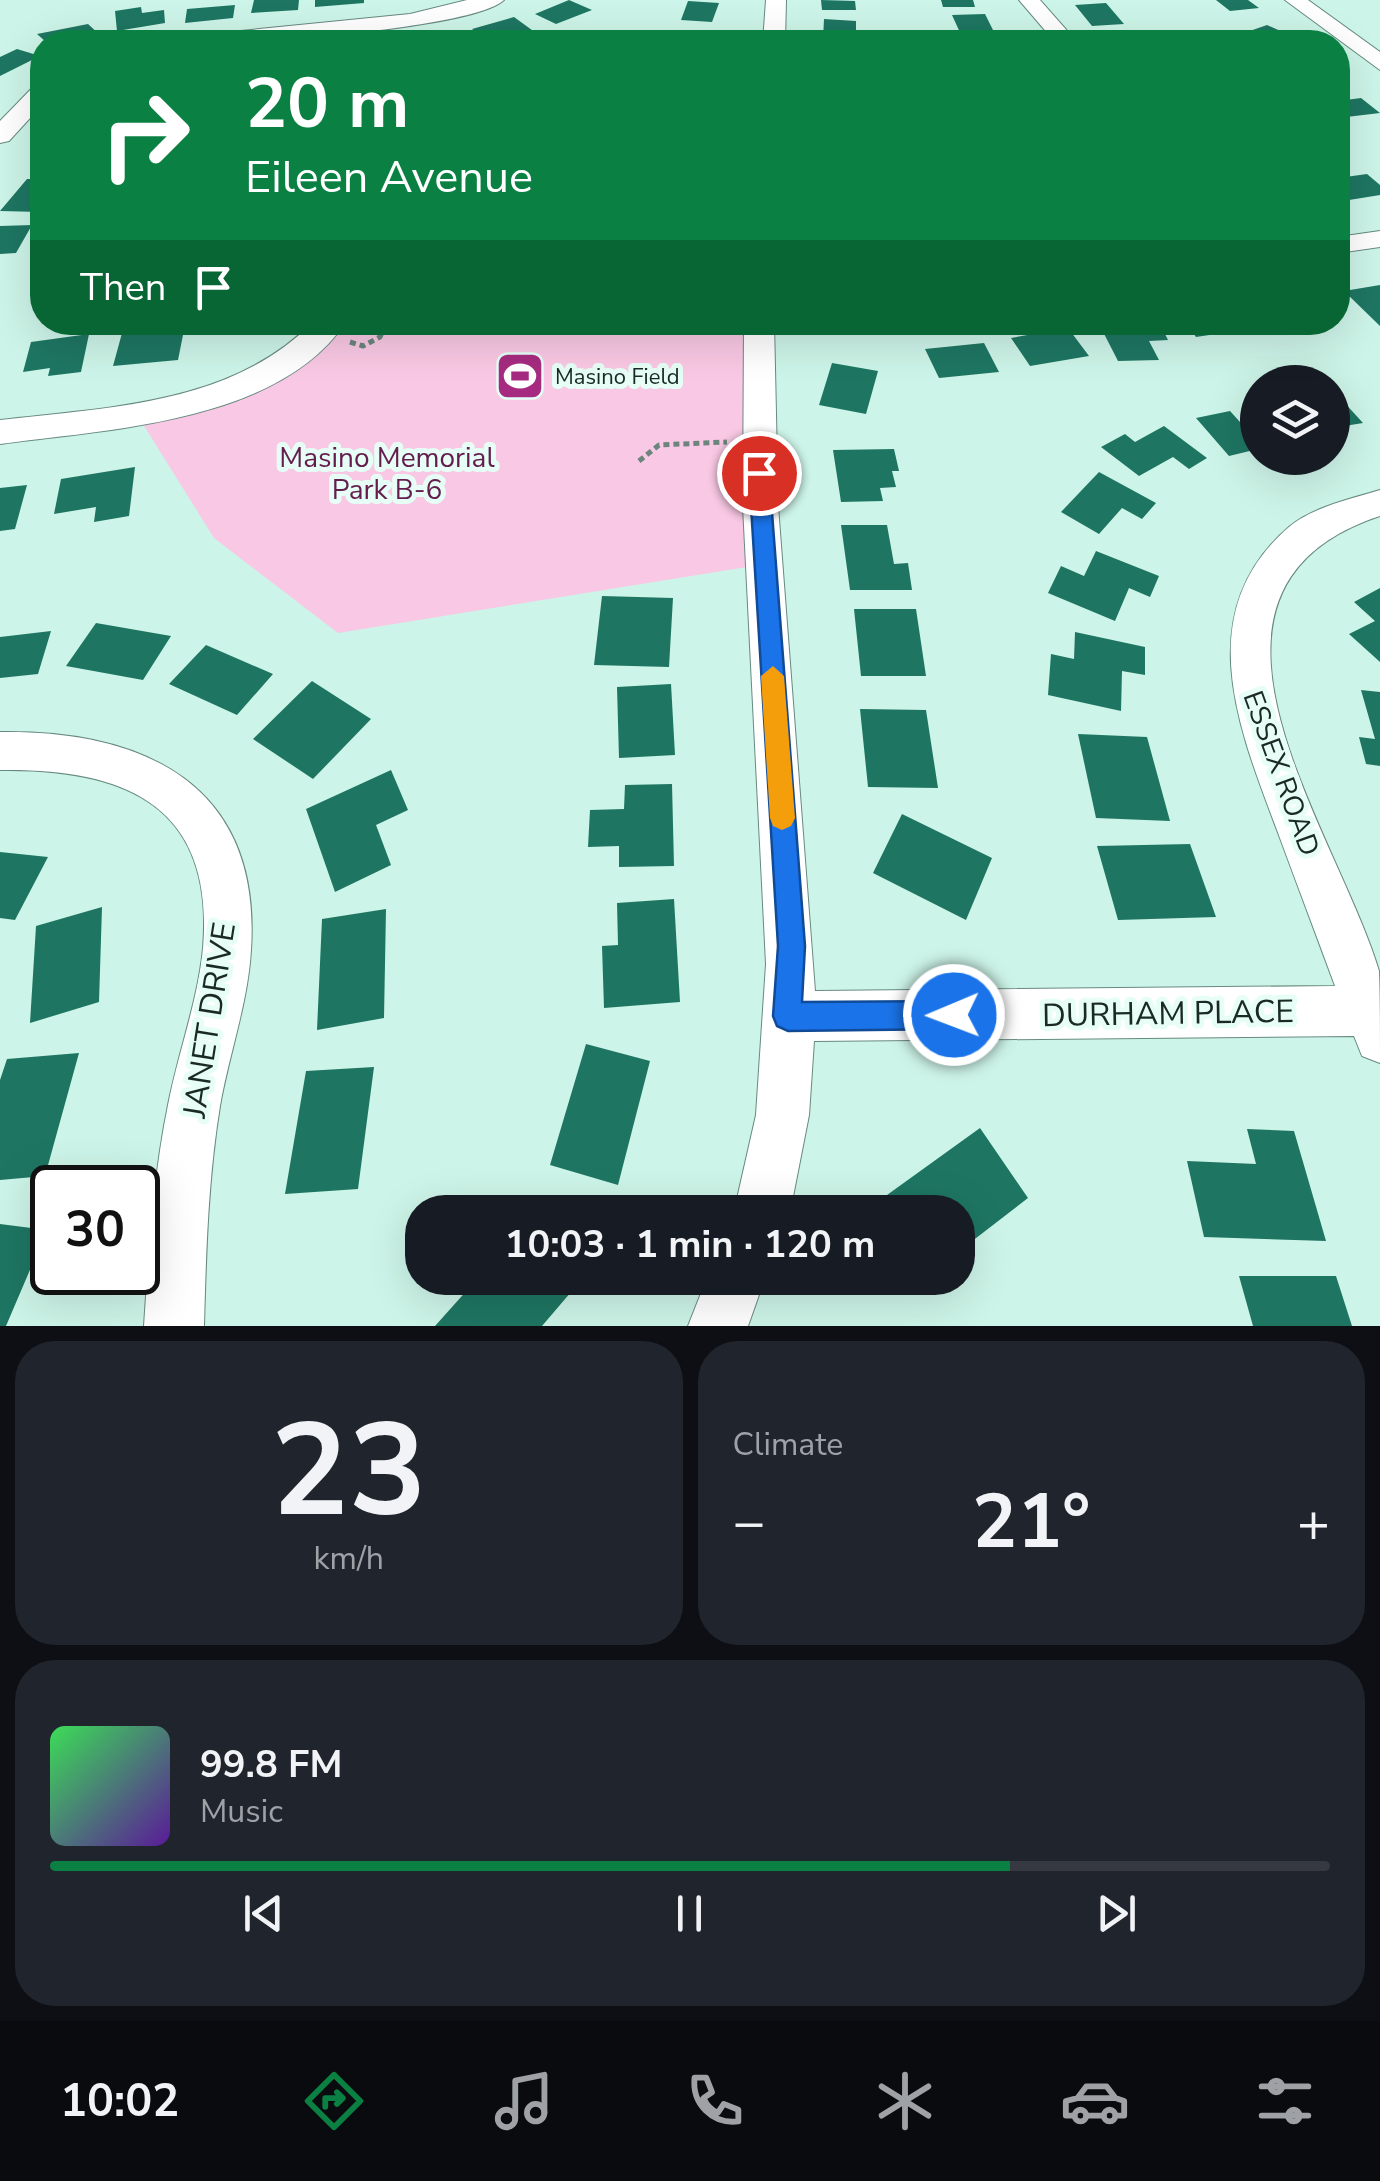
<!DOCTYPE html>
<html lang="en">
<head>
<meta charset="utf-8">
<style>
	:root { --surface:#171b24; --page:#20242c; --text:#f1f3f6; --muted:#9ea1a6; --line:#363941; --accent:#0b8043 }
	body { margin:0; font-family:"Nunito Sans",sans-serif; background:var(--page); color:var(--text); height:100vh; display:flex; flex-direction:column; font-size:38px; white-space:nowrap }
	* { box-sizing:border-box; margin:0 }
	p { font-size:32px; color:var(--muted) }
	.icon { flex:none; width:55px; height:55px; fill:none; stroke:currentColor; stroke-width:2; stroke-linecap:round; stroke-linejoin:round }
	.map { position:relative; height:1326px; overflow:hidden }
	.drawer { display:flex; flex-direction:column; gap:15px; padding:15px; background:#0d0f14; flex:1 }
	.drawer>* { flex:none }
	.banner { position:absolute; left:30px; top:30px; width:1320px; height:305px; border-radius:40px; box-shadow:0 10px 40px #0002; background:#0b8043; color:#fff; overflow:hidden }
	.controls { position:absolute; left:1240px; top:365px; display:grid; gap:20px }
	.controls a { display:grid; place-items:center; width:110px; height:110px; border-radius:50%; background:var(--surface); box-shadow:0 10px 40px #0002; font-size:50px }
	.speed { position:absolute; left:30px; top:1165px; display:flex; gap:20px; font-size:50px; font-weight:700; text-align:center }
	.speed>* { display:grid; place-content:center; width:130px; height:130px; border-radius:50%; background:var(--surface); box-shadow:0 10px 40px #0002; line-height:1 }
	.speed .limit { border:5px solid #111; border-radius:15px; background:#fff; color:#111 }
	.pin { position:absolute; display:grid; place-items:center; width:85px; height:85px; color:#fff; margin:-42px; border:5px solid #fff; border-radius:50%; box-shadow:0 2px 10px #0007 }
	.me { position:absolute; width:110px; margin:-55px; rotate:269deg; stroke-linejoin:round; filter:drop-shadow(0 0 8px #0008) }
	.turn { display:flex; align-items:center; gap:35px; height:210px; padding:0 50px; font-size:45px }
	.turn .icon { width:130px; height:130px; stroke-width:2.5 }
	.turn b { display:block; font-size:70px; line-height:85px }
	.then { display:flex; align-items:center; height:95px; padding:0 50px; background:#0003; gap:20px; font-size:38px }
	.big { font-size:75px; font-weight:700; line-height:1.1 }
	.drawer .widget { flex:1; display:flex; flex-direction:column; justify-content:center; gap:15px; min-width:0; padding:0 35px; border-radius:40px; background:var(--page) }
	.drawer .dial { align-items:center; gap:0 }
	.dial b { font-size:130px; line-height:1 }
	.song { display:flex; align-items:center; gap:30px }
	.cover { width:120px; height:120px; border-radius:15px; background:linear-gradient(135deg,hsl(130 70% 55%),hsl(270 70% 35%)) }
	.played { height:10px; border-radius:5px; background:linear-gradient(90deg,var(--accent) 75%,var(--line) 75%) }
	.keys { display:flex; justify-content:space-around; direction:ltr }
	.heat { display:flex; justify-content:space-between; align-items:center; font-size:55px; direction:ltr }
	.drawer .tiles { flex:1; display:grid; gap:15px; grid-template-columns:1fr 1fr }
	.widget:last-child { grid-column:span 2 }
	.trip { position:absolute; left:405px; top:1195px; width:570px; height:100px; border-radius:40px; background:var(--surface); box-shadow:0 10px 40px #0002; font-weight:700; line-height:100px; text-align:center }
	.menu { display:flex; height:160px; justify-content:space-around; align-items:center; background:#090b0e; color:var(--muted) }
	.menu .icon { width:70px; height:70px }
	.menu .selected { color:var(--accent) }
	.menu b { font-size:45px; color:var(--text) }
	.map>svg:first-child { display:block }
	.green { fill:#f9c8e4 }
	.building { fill:#1e7662 }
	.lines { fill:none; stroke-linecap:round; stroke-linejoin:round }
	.minor-casing { stroke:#678a80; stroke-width:2 }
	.path { stroke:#6b857d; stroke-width:5; stroke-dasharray:6 4; stroke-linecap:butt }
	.minor { fill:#fff; fill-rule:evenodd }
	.route { fill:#1a73e8; stroke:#114b97; stroke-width:2.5 }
	.slow { fill:#f59e0b }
	.labels { text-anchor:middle; stroke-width:10; stroke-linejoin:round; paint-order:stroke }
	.far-poi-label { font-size:22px; fill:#1a2925; stroke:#e6fef6; text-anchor:start }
	.park-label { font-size:28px; fill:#641d4d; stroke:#e6fef6 }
	.street-label { font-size:28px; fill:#1a2925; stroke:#e6fef6 }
	.near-street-label { font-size:32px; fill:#1a2925; stroke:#e6fef6 }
</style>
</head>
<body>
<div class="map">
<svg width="1380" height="1326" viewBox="0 0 1380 1326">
	<rect width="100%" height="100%" fill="#cdf4e8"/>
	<path class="green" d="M331,323H759L765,564L338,633L214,538L136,413L221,393Z"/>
	<path class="building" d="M254,0H299L298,10L251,13Z
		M315,0H364V3L315,7Z
		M569,0L592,10L556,24L535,14Z
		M821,0L855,1L856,10H822Z
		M941,0H973L975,7H943Z
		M1216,0H1248L1259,8L1230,11Z
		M688,1L719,3L712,22L681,20Z
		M1106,3L1124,24L1092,26L1075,5Z
		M235,5L233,18L185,23L187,9Z
		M141,7L142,13L164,10L165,23L117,31L115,11Z
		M985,14L996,36L962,37L952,15Z
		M514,17L536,33L512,40L505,35L486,41L472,29Z
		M824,19L856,21V41L823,39Z
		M88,24L100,35L75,42H46L37,34Z
		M1267,25L1298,39L1258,42L1241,34Z
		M687,30L718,32L715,42H682Z
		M17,49L40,56L0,76V57Z
		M1361,98L1380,113L1338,118V101Z
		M1367,174L1380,185V195L1343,201L1338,195V178Z
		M27,179H42L40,212L0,211Z
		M32,225L16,253L0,254V226Z
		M1380,285V326L1344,291Z
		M125,322H152L149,334L184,330L178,360L113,366Z
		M1098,322H1159L1168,340L1149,341L1159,360L1118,361Z
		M1185,322H1251L1256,328L1196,337Z
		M1273,322H1316L1323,333H1306L1302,326L1276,327Z
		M1068,328L1089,356L1030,366L1011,338Z
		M89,334L81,372L48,376L50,368L23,372L31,342Z
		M984,343L999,372L939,378L925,349Z
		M832,363L878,371L866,414L819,405Z
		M1332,389L1363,423L1332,428Z
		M1230,411L1240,422L1258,418V449L1229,456L1196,418Z
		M1164,426L1207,458L1189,469L1173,457L1139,476L1101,447L1125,434L1135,442Z
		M894,449L899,471H892L896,487L880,488L883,501L841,502L833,450Z
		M135,467L129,516L94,522L96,507L54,514L61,479Z
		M1099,472L1156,503L1142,519L1122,508L1099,534L1061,512Z
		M27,485L15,529L0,531V488Z
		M841,525H887L894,564L908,563L912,590H850Z
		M1096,551L1159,576L1150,597L1129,588L1115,621L1048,593L1061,566L1084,576Z
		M1380,588V662L1349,634L1375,621L1354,602Z
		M602,596L673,598L669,667L594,665Z
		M854,609H916L926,676H861Z
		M96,623L171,636L143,680L66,666Z
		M51,631L38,674L0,678V637Z
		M1075,632L1145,647V675L1122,671L1121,711L1048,695L1051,654L1074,659Z
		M206,645L273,674L237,715L169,684Z
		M312,681L371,719L313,779L253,739Z
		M671,684L675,755L619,758L617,687Z
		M1361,690L1380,692V766L1366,764L1359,737L1375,739Z
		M860,709L926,710L938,788L868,787Z
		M1078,734L1147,737L1170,821L1096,818Z
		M391,770L408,810L376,825L391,865L335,892L306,809Z
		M672,784L674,866L619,867V846L588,847L590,810L624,809L625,785Z
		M902,814L992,858L966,920L873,873Z
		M1190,844L1216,917L1118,920L1097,846Z
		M0,852L48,857L15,920L0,918Z
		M674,899L680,1002L604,1008L602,946L618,945L617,903Z
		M102,907L99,1002L30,1023L36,926Z
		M386,909L384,1018L317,1030L322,919Z
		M586,1044L650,1061L618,1185L550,1165Z
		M79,1053L45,1176L0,1180V1080L7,1059Z
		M374,1067L358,1189L285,1194L306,1071Z
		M980,1128L1028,1198L958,1252V1212H897L887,1195Z
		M1247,1129L1294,1131L1326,1241L1204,1237L1187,1161L1256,1164Z
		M0,1224L47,1230L6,1326H0Z
		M1239,1276H1336L1352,1326H1253Z
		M478,1278H583L542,1326H435Z"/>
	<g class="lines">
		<g class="minor-casing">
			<path id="minor" d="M467,0H504C473,29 239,45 189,42L200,35L410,14Z
				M766,0H786L785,42H763Z
				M1019,0H1040L1077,42H1055Z
				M1285,0H1308L1380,52V70Z
				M42,84V105L9,141L0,143V121L34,86Z
				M1380,231V247L1338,253V237Z
				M313,322H346C278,423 109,429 0,444V420C109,407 231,405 313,322Z
				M744,322H774L778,506L815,991L1335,986C1316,934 1296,882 1277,830C1239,729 1190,612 1289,527C1313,507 1350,499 1380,490V516C1156,590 1338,832 1379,971C1380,998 1380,1035 1380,1063L1362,1056L1354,1036L814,1041L809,1115L790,1212H734L756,1115L766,964L743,506Z
				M0,732C145,730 262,785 251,950C248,1003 229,1054 220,1106C208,1179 206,1253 204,1326H144C149,1252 153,1178 168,1105C178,1053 198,1001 203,948C215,806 126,768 0,770Z
				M707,1278H765L748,1326H688Z"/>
		</g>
		<path class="path" d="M350,342L363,346L380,337L387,322
			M639,461L659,445L727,442"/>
		<use href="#minor" class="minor"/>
	</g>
	<path class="route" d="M759,466L769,473L805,946L802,1002L954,1001L964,1005L968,1015L964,1025L954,1029L788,1031L777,1026L773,1016L778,946L749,473Z"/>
	<path class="slow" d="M773,666L784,676L795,818L791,826L782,830L773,826L770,818L761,676Z"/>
	<defs>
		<g id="stadium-square" transform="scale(2.5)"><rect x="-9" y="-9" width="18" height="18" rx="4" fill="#a62b80" stroke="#e6fef6"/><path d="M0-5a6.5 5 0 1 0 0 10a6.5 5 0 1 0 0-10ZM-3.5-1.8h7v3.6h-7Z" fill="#fff"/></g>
	</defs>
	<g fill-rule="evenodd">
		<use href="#stadium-square" x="520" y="376"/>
	</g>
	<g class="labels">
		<g class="far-poi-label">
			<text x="555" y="384">Masino Field</text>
		</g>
		<g class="park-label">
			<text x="387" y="467">Masino Memorial<tspan x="387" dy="32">Park B-6</tspan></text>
		</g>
		<g class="street-label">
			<text transform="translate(1282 773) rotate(70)" y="10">ESSEX ROAD</text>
		</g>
		<g class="near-street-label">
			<text transform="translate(1168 1013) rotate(-1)" y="11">DURHAM PLACE</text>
			<text transform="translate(209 1020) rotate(-81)" y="11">JANET DRIVE</text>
		</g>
	</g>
</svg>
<div class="controls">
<a><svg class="icon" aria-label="layers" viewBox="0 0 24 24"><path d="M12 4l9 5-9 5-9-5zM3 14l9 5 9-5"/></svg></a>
</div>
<div class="speed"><div class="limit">30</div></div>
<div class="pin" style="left:759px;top:473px;background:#d93025"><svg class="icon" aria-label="arrive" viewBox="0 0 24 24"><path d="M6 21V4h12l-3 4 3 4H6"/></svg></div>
<svg class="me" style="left:954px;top:1015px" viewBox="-20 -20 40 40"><circle r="17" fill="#1a73e8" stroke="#fff" stroke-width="3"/><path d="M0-11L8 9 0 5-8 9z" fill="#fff"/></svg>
<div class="trip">10:03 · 1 min · 120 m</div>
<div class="banner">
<div class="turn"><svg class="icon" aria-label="right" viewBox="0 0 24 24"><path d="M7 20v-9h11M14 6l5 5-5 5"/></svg><div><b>20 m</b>Eileen Avenue</div></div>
<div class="then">Then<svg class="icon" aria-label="arrive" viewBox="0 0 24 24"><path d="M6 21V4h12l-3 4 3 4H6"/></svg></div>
</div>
</div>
<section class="drawer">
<div class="tiles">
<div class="widget dial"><b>23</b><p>km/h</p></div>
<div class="widget"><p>Climate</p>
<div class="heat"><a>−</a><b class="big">21°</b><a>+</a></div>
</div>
<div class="widget">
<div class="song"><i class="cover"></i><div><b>99.8 FM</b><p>Music</p></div></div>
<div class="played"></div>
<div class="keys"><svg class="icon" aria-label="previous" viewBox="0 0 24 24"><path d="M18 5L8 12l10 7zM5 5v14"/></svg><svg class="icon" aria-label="pause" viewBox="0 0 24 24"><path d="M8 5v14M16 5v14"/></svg><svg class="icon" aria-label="next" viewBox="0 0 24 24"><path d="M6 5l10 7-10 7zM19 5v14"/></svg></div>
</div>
</div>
</section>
<nav class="menu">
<b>10:02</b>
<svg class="icon selected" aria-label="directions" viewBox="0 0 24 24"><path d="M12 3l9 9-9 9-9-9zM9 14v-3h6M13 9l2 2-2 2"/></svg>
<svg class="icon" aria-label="music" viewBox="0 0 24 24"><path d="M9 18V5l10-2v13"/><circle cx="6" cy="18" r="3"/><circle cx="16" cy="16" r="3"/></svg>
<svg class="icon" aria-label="phone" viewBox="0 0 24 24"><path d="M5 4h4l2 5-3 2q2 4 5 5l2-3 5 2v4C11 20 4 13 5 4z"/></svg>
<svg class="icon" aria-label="climate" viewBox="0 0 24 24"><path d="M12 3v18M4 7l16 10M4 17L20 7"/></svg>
<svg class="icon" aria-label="car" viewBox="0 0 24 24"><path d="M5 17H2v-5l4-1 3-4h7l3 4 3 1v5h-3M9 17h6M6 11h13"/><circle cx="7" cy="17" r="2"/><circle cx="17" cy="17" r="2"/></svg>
<svg class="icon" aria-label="filters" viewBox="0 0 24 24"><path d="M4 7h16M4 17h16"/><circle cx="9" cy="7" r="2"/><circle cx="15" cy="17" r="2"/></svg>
</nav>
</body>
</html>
